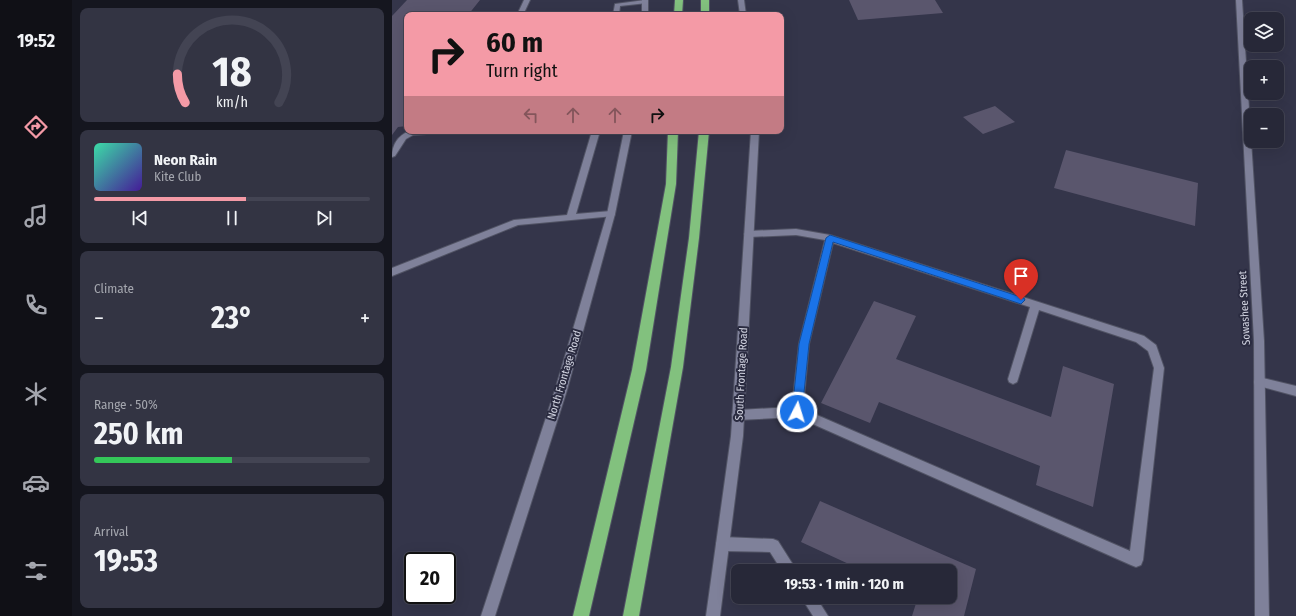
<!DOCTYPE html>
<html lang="en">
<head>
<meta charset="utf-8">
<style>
	:root { --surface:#272838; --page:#333443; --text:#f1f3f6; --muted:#a4a6ae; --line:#434453; --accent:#f49aa6 }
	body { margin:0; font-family:"Fira Sans Condensed",sans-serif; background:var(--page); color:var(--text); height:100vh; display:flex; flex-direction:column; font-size:15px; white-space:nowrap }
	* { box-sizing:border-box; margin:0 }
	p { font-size:13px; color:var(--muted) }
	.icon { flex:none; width:22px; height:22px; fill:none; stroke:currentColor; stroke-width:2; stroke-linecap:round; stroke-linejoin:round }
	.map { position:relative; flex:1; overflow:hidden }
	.drawer { display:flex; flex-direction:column; gap:8px; padding:8px; background:#15161f; width:320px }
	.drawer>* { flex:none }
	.hud { position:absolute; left:12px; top:12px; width:380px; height:122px; border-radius:8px; box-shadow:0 4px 16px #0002,0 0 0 1px var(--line); background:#f49aa6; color:#111; overflow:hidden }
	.controls { position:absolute; left:852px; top:12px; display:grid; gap:8px }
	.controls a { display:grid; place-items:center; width:40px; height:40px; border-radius:8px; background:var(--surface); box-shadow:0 4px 16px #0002,0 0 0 1px var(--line); font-size:20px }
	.speed { position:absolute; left:12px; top:552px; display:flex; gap:8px; font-size:20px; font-weight:700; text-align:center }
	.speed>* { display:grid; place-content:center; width:52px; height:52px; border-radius:50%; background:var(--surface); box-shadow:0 4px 16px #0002,0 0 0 1px var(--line); line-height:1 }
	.speed .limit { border:2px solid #111; border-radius:6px; background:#fff; color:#111 }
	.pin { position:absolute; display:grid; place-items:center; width:34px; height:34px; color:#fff; margin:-41px -17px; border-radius:50% 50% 50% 0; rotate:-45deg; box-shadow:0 0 4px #0007 }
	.pin .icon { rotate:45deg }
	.me { position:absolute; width:44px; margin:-22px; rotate:5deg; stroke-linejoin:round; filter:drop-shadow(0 0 3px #0008) }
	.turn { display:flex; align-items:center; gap:14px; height:84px; padding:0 16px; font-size:18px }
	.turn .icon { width:52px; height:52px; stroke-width:2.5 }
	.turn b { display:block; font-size:28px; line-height:34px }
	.lanes { display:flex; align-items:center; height:38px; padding:0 16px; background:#0003; justify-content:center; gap:20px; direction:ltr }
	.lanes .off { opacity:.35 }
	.big { font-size:30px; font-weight:700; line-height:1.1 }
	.drawer .tile { flex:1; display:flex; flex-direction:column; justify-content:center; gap:6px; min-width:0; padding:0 14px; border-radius:8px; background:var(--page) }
	.drawer .dial { align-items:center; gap:0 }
	.dial svg { height:104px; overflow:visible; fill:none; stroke:var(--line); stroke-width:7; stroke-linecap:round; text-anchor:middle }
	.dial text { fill:var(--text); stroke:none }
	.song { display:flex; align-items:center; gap:12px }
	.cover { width:48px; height:48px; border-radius:6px; background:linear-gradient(135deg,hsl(160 70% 55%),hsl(260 70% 35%)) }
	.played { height:4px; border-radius:2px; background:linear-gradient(90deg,var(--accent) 55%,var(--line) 55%) }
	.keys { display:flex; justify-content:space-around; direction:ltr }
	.heat { display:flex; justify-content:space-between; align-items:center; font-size:22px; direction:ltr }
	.charge { height:6px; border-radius:3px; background:linear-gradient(90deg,#34c759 50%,var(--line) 0) }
	.trip { position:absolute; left:339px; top:564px; width:226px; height:40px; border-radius:8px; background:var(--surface); box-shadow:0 4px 16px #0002,0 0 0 1px var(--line); font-weight:700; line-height:40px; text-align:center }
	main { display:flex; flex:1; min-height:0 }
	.menu { display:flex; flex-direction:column; width:72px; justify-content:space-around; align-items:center; background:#101016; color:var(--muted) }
	.menu .icon { width:28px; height:28px }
	.menu .current { color:var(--accent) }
	.menu b { font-size:18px; color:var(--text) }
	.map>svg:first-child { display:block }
	.building { fill:#5a566d }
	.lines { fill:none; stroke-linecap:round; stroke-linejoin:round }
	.lane-casing { stroke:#515364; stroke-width:2 }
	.street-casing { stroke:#515364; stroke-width:2 }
	.highway-casing { stroke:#515364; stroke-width:2 }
	.lane { fill:#7f819a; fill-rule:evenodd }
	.street { fill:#7f819a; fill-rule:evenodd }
	.highway { fill:#82c17e; fill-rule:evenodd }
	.route { fill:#1a73e8; stroke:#114b97 }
	.labels { text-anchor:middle; stroke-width:4; stroke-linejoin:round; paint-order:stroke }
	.street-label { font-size:11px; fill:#d0d2df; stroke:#2a2b40 }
</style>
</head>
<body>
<main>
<nav class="menu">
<b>19:52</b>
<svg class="icon current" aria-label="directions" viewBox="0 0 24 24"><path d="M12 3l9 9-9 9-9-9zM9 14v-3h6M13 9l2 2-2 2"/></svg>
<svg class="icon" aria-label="music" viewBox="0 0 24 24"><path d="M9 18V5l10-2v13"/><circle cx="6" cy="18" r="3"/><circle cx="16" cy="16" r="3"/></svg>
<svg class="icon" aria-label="phone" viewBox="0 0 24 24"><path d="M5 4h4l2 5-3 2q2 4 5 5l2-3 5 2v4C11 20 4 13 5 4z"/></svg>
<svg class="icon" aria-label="climate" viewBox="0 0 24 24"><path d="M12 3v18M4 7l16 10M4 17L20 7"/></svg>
<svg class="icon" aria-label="car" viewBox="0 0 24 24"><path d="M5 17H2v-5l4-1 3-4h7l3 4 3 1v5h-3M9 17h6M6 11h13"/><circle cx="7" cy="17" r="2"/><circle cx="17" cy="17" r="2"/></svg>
<svg class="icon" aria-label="filters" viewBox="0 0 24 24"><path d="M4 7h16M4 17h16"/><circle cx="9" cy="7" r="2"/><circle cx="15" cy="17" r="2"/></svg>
</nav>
<section class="drawer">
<div class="tile dial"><svg viewBox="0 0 100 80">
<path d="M14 69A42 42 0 1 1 86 69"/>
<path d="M14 69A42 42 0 0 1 8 47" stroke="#f49aa6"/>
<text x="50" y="56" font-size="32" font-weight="700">18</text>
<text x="50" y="72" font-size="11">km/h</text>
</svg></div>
<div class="tile">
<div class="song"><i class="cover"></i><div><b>Neon Rain</b><p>Kite Club</p></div></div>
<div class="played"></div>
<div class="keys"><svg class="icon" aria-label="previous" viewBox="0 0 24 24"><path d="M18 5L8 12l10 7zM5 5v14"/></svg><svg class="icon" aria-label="pause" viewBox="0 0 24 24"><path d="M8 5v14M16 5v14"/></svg><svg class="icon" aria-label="next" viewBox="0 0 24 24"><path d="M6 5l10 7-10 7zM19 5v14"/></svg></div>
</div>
<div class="tile"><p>Climate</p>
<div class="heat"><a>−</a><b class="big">23°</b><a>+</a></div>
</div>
<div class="tile"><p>Range · 50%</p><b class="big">250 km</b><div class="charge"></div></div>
<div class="tile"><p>Arrival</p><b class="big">19:53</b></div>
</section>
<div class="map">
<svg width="904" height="616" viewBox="0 0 904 616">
	<rect width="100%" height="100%" fill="#34354a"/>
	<path class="building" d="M15,0H88L76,15H15V126L6,127L0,135V16Z
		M457,0H543L551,13L466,20Z
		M603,106L623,122L591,134L571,117Z
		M674,150L806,183L803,226L662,188Z
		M482,301L524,316L504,359L659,417L671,366L722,384L701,507L644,485L648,466L487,402L478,423L429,403Z
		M428,501L584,569L572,616H520L526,597H558V571H472L409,542Z"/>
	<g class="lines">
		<g class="lane-casing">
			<path id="lane" d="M132,0H138L131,15H125Z
				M253,0L256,2L255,3L228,6L227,15H221L223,4Z
				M17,131H53L49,133L21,135L14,139L3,156L0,157C0,144 6,136 17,131Z
				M200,131H208L184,214L219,211L222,212L223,214L222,216L126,225L0,276V268L122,220L175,215Z
				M404,229L438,235L752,336L764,345L772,368L751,560L749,565L744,567L739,565L405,417L346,420L342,419L340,415L342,411L346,410L400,407L407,344L433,240L404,235L357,237L352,234L357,231ZM441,243L638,307L616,379L617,382L621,384L625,382L626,379L647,310L744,342L756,351L762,368L738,551L411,409L417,344Z
				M867,377L904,386V396L863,385L862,382L863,379Z
				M331,537L381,539L386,541L405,571H390L378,552L331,551L326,549L324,544L326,539Z
				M409,597H424L436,616H421Z"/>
		</g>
		<g class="street-casing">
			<path id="street" d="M250,0H256V15H250Z
				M346,0H352L354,15H348Z
				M844,0H850L872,341L877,616H863L862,341Z
				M232,131H240L223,214L175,390L103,616H89L163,390L215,214Z
				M359,131H367L351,436L328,616H314L339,436Z"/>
		</g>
		<g class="highway-casing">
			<path id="highway" d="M283,0H291L290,15H282Z
				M309,0H317V15H309Z
				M276,131H286L284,184L254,370L197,616H181L240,370L274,184Z
				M307,131H317L307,238L291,367L247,616H231L279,367L297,238Z"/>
		</g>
		<use href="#lane" class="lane"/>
		<use href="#street" class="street"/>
		<use href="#highway" class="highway"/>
	</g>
	<path class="route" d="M438,235L632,298L633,300L629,304L441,242L417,344L410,412L409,415L405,417L402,415L400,412L407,344L434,238Z"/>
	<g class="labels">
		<g class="street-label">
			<text transform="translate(852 308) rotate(-93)" y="4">Sowashee Street</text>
			<text transform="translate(349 374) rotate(-87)" y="4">South Frontage Road</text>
			<text transform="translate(172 375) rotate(-73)" y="4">North Frontage Road</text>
		</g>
	</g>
</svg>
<div class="controls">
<a><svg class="icon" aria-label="layers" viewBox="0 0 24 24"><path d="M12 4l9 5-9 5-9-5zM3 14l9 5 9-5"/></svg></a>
<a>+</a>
<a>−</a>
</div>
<div class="speed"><div class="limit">20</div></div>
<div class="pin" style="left:629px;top:300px;background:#d93025"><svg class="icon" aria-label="arrive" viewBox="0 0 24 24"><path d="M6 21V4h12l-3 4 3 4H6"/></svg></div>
<svg class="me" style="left:405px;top:412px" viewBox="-20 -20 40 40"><circle r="17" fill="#1a73e8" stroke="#fff" stroke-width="3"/><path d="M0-11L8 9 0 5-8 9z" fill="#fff"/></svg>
<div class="trip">19:53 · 1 min · 120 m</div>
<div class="hud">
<div class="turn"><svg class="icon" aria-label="right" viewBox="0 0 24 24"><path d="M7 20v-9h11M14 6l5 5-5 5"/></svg><div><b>60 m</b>Turn right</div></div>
<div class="lanes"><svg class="icon off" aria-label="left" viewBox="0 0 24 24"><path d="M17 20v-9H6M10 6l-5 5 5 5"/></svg><svg class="icon off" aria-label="ahead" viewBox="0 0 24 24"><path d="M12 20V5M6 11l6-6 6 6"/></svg><svg class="icon off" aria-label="ahead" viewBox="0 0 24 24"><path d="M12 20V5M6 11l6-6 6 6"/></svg><svg class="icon" aria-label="right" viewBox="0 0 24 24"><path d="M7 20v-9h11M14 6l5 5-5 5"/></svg></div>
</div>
</div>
</main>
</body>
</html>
